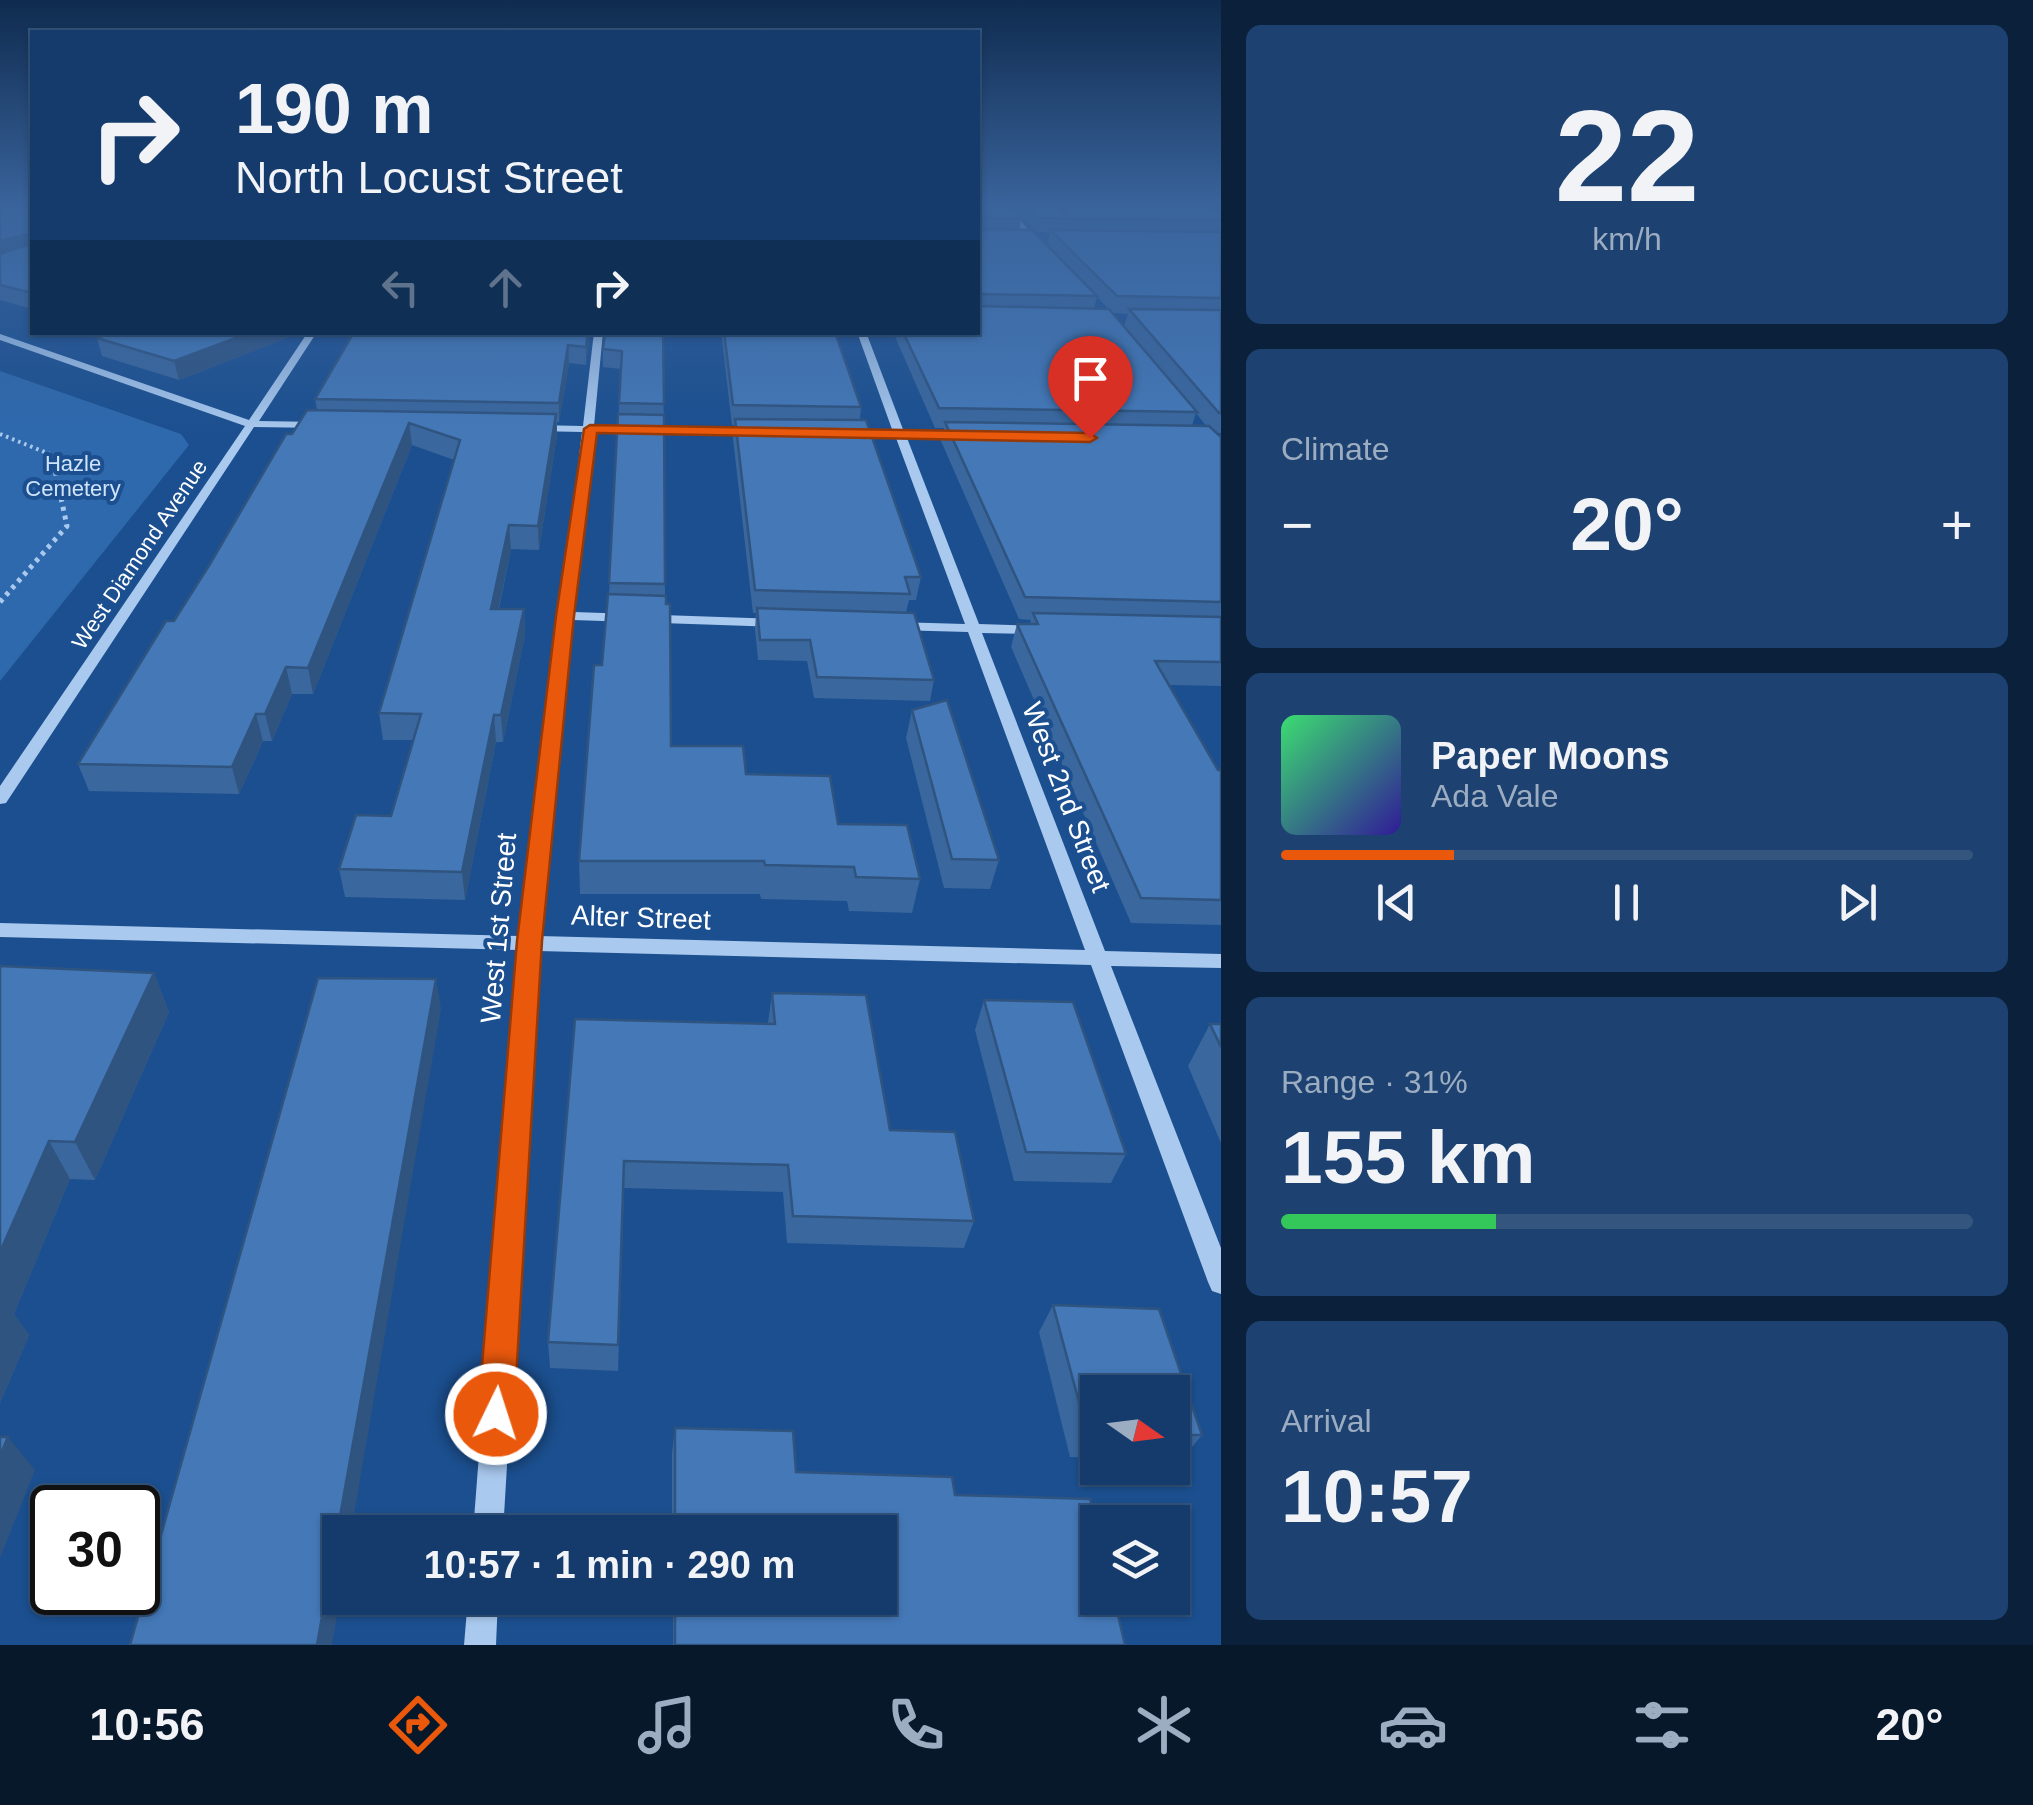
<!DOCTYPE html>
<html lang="en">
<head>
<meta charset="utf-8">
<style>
	:root { --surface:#143b6b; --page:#1d4271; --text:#f1f3f6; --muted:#9dadc1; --line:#33557e; --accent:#ea580c }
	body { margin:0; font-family:Arial,sans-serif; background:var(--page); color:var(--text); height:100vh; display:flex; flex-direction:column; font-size:38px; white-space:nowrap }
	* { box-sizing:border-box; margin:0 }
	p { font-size:32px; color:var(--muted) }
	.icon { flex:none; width:55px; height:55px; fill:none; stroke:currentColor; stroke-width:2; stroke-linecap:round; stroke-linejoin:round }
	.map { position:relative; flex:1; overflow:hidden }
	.side { display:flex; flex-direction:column; gap:25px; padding:25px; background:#0b203b; width:812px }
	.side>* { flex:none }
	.banner { position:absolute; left:30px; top:30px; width:950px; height:305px; border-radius:0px; box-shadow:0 2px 8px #0004,0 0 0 2px var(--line); background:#143b6b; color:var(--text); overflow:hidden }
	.needle { width:65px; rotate:104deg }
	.buttons { position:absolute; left:1080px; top:1375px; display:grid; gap:20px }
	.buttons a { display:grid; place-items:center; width:110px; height:110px; border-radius:0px; background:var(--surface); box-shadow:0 2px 8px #0004,0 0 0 2px var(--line); font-size:50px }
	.speed { position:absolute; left:30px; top:1485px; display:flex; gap:20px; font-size:50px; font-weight:700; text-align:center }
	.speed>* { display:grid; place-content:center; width:130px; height:130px; border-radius:50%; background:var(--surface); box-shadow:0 2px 8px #0004,0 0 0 2px var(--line); line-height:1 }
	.speed .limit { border:5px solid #111; border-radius:15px; background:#fff; color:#111 }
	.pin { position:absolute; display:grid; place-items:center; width:85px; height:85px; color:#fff; margin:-102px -42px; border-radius:50% 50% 50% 0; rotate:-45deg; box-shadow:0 0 10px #0007 }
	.pin .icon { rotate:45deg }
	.me { position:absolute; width:110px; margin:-55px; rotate:4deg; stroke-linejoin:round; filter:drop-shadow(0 0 8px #0008) }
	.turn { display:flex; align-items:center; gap:35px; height:210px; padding:0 40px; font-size:45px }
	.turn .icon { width:130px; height:130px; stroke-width:2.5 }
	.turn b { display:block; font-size:70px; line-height:85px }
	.lanes { display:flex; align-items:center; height:95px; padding:0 40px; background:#0003; justify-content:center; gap:50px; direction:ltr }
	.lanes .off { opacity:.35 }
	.big { font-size:75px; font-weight:800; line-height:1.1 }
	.side .widget { flex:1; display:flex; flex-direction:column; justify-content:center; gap:15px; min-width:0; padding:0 35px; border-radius:15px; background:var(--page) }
	.side .dial { align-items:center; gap:0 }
	.dial b { font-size:130px; line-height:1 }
	.song { display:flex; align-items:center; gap:30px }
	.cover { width:120px; height:120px; border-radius:15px; background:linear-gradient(135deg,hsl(140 70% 55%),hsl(250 70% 35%)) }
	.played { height:10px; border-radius:5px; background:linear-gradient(90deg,var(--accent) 25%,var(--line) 25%) }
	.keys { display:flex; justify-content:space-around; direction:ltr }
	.heat { display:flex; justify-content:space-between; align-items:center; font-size:55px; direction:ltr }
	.charge { height:15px; border-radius:8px; background:linear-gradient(90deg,#34c759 31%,var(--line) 0) }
	.trip { position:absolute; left:322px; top:1515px; width:575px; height:100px; border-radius:0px; background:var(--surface); box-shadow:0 2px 8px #0004,0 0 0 2px var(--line); font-weight:800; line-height:100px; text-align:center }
	.dock { display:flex; height:160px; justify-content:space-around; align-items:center; background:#08182b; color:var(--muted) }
	.dock .icon { width:70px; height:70px }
	.dock .current { color:var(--accent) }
	.dock b { font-size:45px; color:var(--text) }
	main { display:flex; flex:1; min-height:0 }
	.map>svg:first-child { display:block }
	.green { fill:#2e69ad }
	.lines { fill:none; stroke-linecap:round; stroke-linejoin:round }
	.path-far1 { stroke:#a9c9ee; stroke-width:4; stroke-dasharray:2.5 4; stroke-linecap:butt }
	.path { stroke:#a9c9ee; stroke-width:5; stroke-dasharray:4 5; stroke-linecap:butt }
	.minor { fill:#a9c9ee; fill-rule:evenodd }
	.wall { fill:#3a679d; fill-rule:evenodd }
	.shaded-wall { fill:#305480 }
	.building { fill:#4478b7; stroke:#305480; stroke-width:2.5 }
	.route { fill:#ea580c; stroke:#983908; stroke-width:2.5 }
	.labels { text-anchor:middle; stroke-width:8; stroke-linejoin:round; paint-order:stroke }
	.far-park-label { font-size:22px; fill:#cfe3fa; stroke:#1b4f8f }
	.far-street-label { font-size:22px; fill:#fff; stroke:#1b4f8f }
	.street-label { font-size:28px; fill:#fff; stroke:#1b4f8f }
</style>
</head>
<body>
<main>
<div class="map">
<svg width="1221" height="1645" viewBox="0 0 1221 1645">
	<rect width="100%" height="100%" fill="#1b4f8f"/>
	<path class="green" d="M0,371L181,434L189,445L0,681Z"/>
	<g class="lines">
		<path class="path-far1" d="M0,434L52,455L55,468"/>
		<path class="path" d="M0,602L67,526L54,465"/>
		<path class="minor" d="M1002,204H1009L1043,250H1037Z
			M308,332H317L259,421L320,422L325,425L320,428L254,427L6,803L0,804V786L245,426L0,340V334L249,420Z
			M594,332H603L594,426L755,429L760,432L755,435L593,432L574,612L779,619L786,623L779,627L573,620L539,936L1085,950L968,632L895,630L888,626L895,622L965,624L896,438L851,437L846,434L851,431L893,432L857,332H866L904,432L965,433L970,436L965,439L907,438L979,624L1039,626L1046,630L1039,634L982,633L1105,951L1221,954V968L1111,966L1221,1248V1294L1212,1291L1208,1282L1091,965L538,951L503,1532H473L518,950L0,937V923L520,936L582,432L536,431L531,428L536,425L583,426Z
			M468,1598H498L496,1645H464Z"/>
	</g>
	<path class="wall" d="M0,204H32V309L0,300Z
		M978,204L1022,218L1019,229L1047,245L1050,232H1036L1013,204H1055L1062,211V204H1221V433H1216L1221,437V686L1169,685L1218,770H1221V925L1131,923L1011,647L1017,624H1030L1031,620L1019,619L941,441L944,428H935L893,332H978ZM1097,297L1103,303L1108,309L1094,308ZM1113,313L1128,314L1124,326ZM1196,413L1206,426H1192Z
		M113,332H302L179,380L102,356L97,338Z
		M354,332H590L586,365L569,363L559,422H557V435L539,550L511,549L499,609H524L525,635L503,742H496L465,900L345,897L339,869L391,816L413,740H383L379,713L454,460L412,445L313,694H292L272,741H263L239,794L89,791L78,764L174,621L292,434L317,410L315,399Z
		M663,332L665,596L671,746L746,774L838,824L920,879L912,913L849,911L847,901L761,899L760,894H580L579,861L609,594L621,369L603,367V349Z
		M721,332H835L861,407L860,420L921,577L916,600H909L906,612L934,680L930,701L814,698L807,661L758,660L755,629L756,613H753L733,439L734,425H732Z
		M912,710L999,860L990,889L944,888L906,738Z
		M0,966L154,973L169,1012L95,1180L70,1179L14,1314L29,1335L0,1403Z
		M772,993L890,1130L974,1221L964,1248L787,1243L783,1192L624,1188L618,1371L550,1368L548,1342L575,1019L768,1023Z
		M984,1000L1126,1154L1111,1183L1014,1181L975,1030Z
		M1210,1024H1221V1143L1188,1066Z
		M1053,1305L1159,1309L1202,1435L1181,1460H1172V1392H1098V1458L1070,1457L1039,1332Z
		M675,1428L796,1472L955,1495L1125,1645H673V1598H880V1532H672V1453Z"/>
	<path class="shaded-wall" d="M26,234L31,249L0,258V241Z
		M252,332H302L179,380L174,361Z
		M588,332H590L586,365V347Z
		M568,345L569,363L559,422V403Z
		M556,414L557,435L539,550L538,526Z
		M409,423L412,445L313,694L308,668Z
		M509,525L511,549L493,634L491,609Z
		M524,609L525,635L503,742L501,715Z
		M286,667L292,694L272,741L265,714Z
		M256,714L263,741L239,794L232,767Z
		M494,715L496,742L465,900L462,872Z
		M154,973L169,1012L95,1180L75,1142Z
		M436,979L441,1009L351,1532H340V1598L332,1645H317Z
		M49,1141L70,1179L14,1314L29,1335L0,1403V1252Z
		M8,1437L35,1470L0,1558V1456Z"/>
	<path class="building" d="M0,204H32V293L0,285V254L30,244L31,238L26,234L0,241Z
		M978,204H1011L1022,218H981L978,221Z
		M1027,204H1055L1065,214V204H1208L1221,213V220L1039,218Z
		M978,222L981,229L1032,230L1097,296L981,294L979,306L1109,309L1197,412L939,408L903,332H978Z
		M1050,230L1221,232V298L1117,296Z
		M1129,309L1221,310V413H1219Z
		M113,332H252L174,361L97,338Z
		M354,332H588L586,347L568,345L559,403L315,399Z
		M605,332H663L664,404L619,403L622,351L603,349Z
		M724,332H835L861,407L733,405Z
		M307,410L556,414L538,526L509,525L491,609H524L501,715H494L462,872L339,869L356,815L391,816L421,714L379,713L460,440L409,423L308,668L286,667L265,714H256L232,767L78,764L166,621H174L210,564L286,434H292Z
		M618,414L664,415L665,584L609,583Z
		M735,419L866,420L921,577H905L910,594L755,590Z
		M945,422L1209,426L1221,437V602L1025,597Z
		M608,594L666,596V604H670L671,746H743L746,774L830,776L838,824L907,825L920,879L856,877L854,867L765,865L764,861H579L594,665H602Z
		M757,608L914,613L934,680L817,677L810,640H760Z
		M1033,613L1221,617V662L1155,661L1218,770H1221V900L1141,898L1017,624H1038Z
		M947,700L999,860L952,859L912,710Z
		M0,966L154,973L75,1142L49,1141L0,1252Z
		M318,978L436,979L317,1645H130Z
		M772,993L866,995L890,1130L955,1132L974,1221L793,1216L788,1165L624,1161L618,1345L548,1342L575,1019L775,1024Z
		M984,1000L1073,1002L1126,1154L1026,1152Z
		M1210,1024H1221V1047Z
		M1053,1305L1159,1309L1202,1435H1172V1392H1098V1432H1087Z
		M675,1428L793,1431L796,1472L952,1477L955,1495L1090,1499L1098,1529V1598H1114L1125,1645H675V1598H880V1532H675Z
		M0,1437H8L0,1456Z"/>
	<linearGradient id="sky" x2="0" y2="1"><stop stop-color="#0f2b4f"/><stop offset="0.47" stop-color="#39639b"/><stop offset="1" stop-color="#39639b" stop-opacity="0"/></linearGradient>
	<rect width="1221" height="434" fill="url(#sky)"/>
	<path class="route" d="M590,425L1090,433L1097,438L1090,442L597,433L574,616L542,941L514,1414L509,1427L496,1432L483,1427L478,1414L517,941L556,616L584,429Z"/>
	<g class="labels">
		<g class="far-park-label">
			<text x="73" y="471">Hazle<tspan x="73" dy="25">Cemetery</tspan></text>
		</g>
		<g class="far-street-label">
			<text transform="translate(139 554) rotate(-56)" y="8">West Diamond Avenue</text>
		</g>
		<g class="street-label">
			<text transform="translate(1067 797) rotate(69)" y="10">West 2nd Street</text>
			<text transform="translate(641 917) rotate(2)" y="10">Alter Street</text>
			<text transform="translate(498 928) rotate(-85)" y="10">West 1st Street</text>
		</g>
	</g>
</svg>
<div class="buttons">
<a><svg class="needle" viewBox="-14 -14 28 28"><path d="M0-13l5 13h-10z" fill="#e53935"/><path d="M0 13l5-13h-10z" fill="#9dadc1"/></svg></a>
<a><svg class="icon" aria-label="layers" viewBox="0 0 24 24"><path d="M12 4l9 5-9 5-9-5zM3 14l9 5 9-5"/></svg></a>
</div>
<div class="speed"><div class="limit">30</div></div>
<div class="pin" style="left:1090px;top:438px;background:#d93025"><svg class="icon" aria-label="arrive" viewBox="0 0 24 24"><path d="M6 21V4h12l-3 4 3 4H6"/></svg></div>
<svg class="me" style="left:496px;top:1414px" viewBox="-20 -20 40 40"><circle r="17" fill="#ea580c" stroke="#fff" stroke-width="3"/><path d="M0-11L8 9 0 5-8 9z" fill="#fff"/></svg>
<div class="trip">10:57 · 1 min · 290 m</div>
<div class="banner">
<div class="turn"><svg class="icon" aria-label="right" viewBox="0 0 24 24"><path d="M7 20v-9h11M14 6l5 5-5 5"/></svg><div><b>190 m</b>North Locust Street</div></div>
<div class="lanes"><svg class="icon off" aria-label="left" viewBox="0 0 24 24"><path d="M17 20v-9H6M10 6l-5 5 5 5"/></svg><svg class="icon off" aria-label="ahead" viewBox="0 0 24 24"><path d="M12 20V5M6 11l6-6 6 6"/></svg><svg class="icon" aria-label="right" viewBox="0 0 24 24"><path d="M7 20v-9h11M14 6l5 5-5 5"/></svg></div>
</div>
</div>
<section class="side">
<div class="widget dial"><b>22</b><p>km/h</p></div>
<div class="widget"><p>Climate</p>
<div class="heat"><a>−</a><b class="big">20°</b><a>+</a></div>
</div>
<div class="widget">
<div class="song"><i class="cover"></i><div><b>Paper Moons</b><p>Ada Vale</p></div></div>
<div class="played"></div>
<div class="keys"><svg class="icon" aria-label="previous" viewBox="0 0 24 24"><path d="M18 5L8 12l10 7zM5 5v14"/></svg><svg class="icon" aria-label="pause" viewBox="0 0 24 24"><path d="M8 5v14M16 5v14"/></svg><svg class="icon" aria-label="next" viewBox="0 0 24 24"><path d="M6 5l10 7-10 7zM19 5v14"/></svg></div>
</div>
<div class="widget"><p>Range · 31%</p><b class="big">155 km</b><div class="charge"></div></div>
<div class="widget"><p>Arrival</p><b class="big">10:57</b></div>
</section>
</main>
<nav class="dock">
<b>10:56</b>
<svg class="icon current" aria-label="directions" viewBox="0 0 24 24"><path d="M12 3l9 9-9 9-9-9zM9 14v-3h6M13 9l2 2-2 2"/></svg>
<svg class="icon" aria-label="music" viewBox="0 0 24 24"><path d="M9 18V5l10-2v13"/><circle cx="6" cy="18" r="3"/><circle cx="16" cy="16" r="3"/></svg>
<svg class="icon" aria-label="phone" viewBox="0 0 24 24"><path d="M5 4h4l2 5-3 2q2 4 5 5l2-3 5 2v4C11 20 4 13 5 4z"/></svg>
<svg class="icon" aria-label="climate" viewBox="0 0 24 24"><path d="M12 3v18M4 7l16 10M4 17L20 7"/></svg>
<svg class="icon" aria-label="car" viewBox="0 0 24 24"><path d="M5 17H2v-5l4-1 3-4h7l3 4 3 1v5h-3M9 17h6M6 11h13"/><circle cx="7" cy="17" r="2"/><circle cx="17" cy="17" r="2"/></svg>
<svg class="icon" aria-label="filters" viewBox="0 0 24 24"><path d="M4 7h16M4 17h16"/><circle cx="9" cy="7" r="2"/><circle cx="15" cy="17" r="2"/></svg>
<b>20°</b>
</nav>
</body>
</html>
